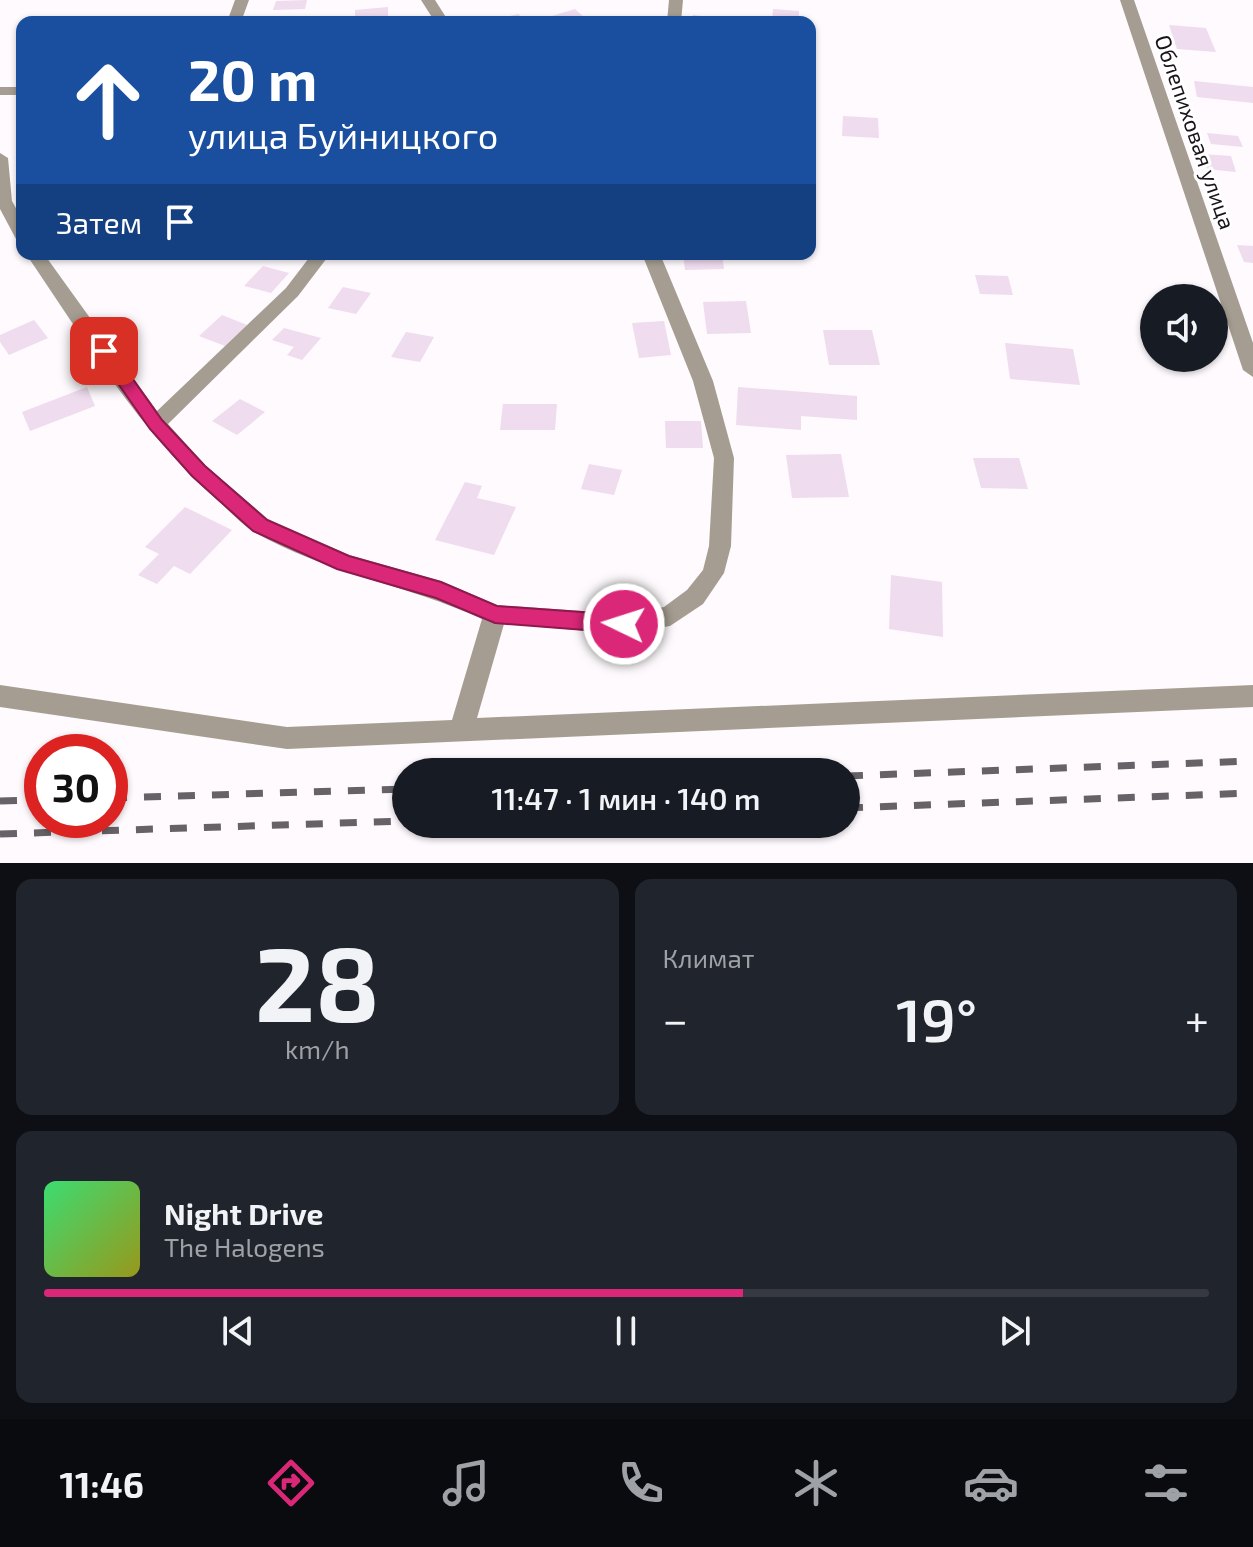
<!DOCTYPE html>
<html lang="ru">
<head>
<meta charset="utf-8">
<style>
	:root { --surface:#171b24; --page:#20242c; --text:#f1f3f6; --muted:#9ea1a6; --line:#363941; --accent:#db2777 }
	body { margin:0; font-family:"Exo 2",sans-serif; background:var(--page); color:var(--text); height:100vh; display:flex; flex-direction:column; font-size:30px; white-space:nowrap }
	* { box-sizing:border-box; margin:0 }
	p { font-size:26px; color:var(--muted) }
	.icon { flex:none; width:44px; height:44px; fill:none; stroke:currentColor; stroke-width:2; stroke-linecap:round; stroke-linejoin:round }
	.map { position:relative; height:863px; overflow:hidden }
	.drawer { display:flex; flex-direction:column; gap:16px; padding:16px; background:#0d0f14; flex:1 }
	.drawer>* { flex:none }
	.hud { position:absolute; left:16px; top:16px; width:800px; height:244px; border-radius:16px; box-shadow:0 2px 6px #0004; background:#1a4fa0; color:#fff; overflow:hidden }
	.fabs { position:absolute; left:1140px; top:284px; display:grid; gap:16px }
	.fabs a { display:grid; place-items:center; width:88px; height:88px; border-radius:50%; background:var(--surface); box-shadow:0 2px 6px #0004; font-size:40px }
	.speed { position:absolute; left:24px; top:734px; display:flex; gap:16px; font-size:40px; font-weight:700; text-align:center }
	.speed>* { display:grid; place-content:center; width:104px; height:104px; border-radius:50%; background:var(--surface); box-shadow:0 2px 6px #0004; line-height:1 }
	.speed .limit { border:12px solid #d22; background:#fff; color:#111 }
	.pin { position:absolute; display:grid; place-items:center; width:68px; height:68px; color:#fff; margin:-34px; border-radius:16px; box-shadow:0 4px 12px #0006 }
	.me { position:absolute; width:88px; margin:-44px; rotate:274deg; stroke-linejoin:round; filter:drop-shadow(0 0 6px #0008) }
	.turn { display:flex; align-items:center; gap:28px; height:168px; padding:0 40px; font-size:36px }
	.turn .icon { width:104px; height:104px; stroke-width:2.5 }
	.turn b { display:block; font-size:56px; line-height:68px }
	.then { display:flex; align-items:center; height:76px; padding:0 40px; background:#0003; gap:16px; font-size:30px }
	.big { font-size:60px; font-weight:600; line-height:1.1 }
	.drawer .widget { flex:1; display:flex; flex-direction:column; justify-content:center; gap:12px; min-width:0; padding:0 28px; border-radius:16px; background:var(--page) }
	.drawer .dial { align-items:center; gap:0 }
	.dial b { font-size:104px; line-height:1 }
	.song { display:flex; align-items:center; gap:24px }
	.cover { width:96px; height:96px; border-radius:12px; background:linear-gradient(135deg,hsl(140 70% 55%),hsl(60 70% 35%)) }
	.played { height:8px; border-radius:4px; background:linear-gradient(90deg,var(--accent) 60%,var(--line) 60%) }
	.keys { display:flex; justify-content:space-around; direction:ltr }
	.heat { display:flex; justify-content:space-between; align-items:center; font-size:44px; direction:ltr }
	.drawer .tiles { flex:1; display:grid; gap:16px; grid-template-columns:1fr 1fr }
	.widget:last-child { grid-column:span 2 }
	.trip { position:absolute; left:392px; top:758px; width:468px; height:80px; border-radius:40px; background:var(--surface); box-shadow:0 2px 6px #0004; font-weight:600; line-height:80px; text-align:center }
	.tabs { display:flex; height:128px; justify-content:space-around; align-items:center; background:#090b0e; color:var(--muted) }
	.tabs .icon { width:56px; height:56px }
	.tabs .current { color:var(--accent) }
	.tabs b { font-size:36px; color:var(--text) }
	.map>svg:first-child { display:block }
	.building { fill:#efdcee }
	.lines { fill:none; stroke-linecap:round; stroke-linejoin:round }
	.minor { fill:#a59d91; fill-rule:evenodd }
	.rail { stroke:#676267; stroke-width:7; stroke-dasharray:17 17; stroke-linecap:butt }
	.route { fill:#db2777; stroke:#8e194d; stroke-width:2 }
	.labels { text-anchor:middle; stroke-width:6; stroke-linejoin:round; paint-order:stroke }
	.far-street-label { font-size:22px; fill:#1a141a; stroke:#fff }
</style>
</head>
<body>
<div class="map">
<svg width="1253" height="863" viewBox="0 0 1253 863">
	<rect width="100%" height="100%" fill="#fefafd"/>
	<path class="building" d="M307,0L305,9L273,10L276,1Z
		M388,7V18L355,20V10Z
		M575,9L586,19L560,22L552,16Z
		M773,9L799,11V22H772Z
		M518,14L527,22H490V21Z
		M693,15L735,20V22H690Z
		M1169,25L1206,28L1216,52L1177,49Z
		M1194,81L1253,87V103L1197,97Z
		M843,116L878,118L879,138L842,136Z
		M1207,133L1238,136L1243,147L1211,144Z
		M1202,154L1231,156L1236,172L1207,169Z
		M1237,245L1253,246V263L1244,262Z
		M683,254H722L724,269L685,270Z
		M263,266L289,273L271,293L244,286Z
		M975,275L1008,276L1013,295L980,294Z
		M343,287L371,293L356,314L328,308Z
		M746,301L751,333L707,334L703,302Z
		M222,315L247,325L225,346L199,336Z
		M34,320L48,338L9,355L0,342V335Z
		M664,321L671,355L639,358L632,323Z
		M284,328L321,338L302,360L287,355L294,347L272,340Z
		M823,330H872L880,365H829Z
		M406,332L434,337L420,362L391,357Z
		M1005,343L1073,349L1080,385L1010,379Z
		M87,387L95,406L30,431L22,412Z
		M738,387L857,396V420L801,416V430L736,425Z
		M240,399L265,412L237,435L212,421Z
		M503,404H557L555,430H500Z
		M665,421H701L703,448H666Z
		M841,454L849,497L792,498L786,455Z
		M973,458H1019L1028,489L981,488Z
		M589,464L622,470L614,495L581,489Z
		M465,482L482,486L477,498L516,507L494,555L435,540Z
		M185,507L232,530L190,574L174,566L157,584L138,575L159,554L145,547Z
		M891,575L942,582L943,637L889,629Z"/>
	<g class="lines">
		<path class="minor" d="M235,0H249L241,22H227Z
			M421,0H435L449,22H435Z
			M669,0H683L681,22H667Z
			M1120,0H1134L1253,343V377L1243,370Z
			M0,87H22V95H0Z
			M0,153L8,158L12,201L22,219V240L16,239L0,209Z
			M26,254H44L157,411L286,288L312,254H330L298,296L168,424L205,465L268,519L349,555L441,581L497,605L624,614L664,607L687,590L703,570L709,546L714,458L693,381L642,254H660L713,381L734,458L731,546L724,573L703,604L670,626L624,634L504,624L477,718L1253,685V707L287,749L0,707V685L287,727L452,720L482,619C408,585 325,573 254,532C241,524 229,510 217,500C140,432 84,339 26,254Z"/>
		<path class="rail" d="M846,776L1253,761
			M110,798L406,789
			M0,801L42,800
			M846,808L1253,793
			M0,834L406,821"/>
	</g>
	<path class="route" d="M104,346L110,347L162,420L205,466L267,520L349,556L441,582L497,606L624,615L632,618L635,624L632,630L624,633L495,623L436,598L337,569L253,531L192,476L150,429L95,351Z"/>
	<g class="labels">
		<g class="far-street-label">
			<text transform="translate(1195 132) rotate(71)" y="8">Облепиховая улица</text>
		</g>
	</g>
</svg>
<div class="fabs">
<a><svg class="icon" aria-label="sound" viewBox="0 0 24 24"><path d="M4 9h4l5-4v14l-5-4H4zM17 9q2 3 0 6"/></svg></a>
</div>
<div class="speed"><div class="limit">30</div></div>
<div class="pin" style="left:104px;top:351px;background:#d93025"><svg class="icon" aria-label="arrive" viewBox="0 0 24 24"><path d="M6 21V4h12l-3 4 3 4H6"/></svg></div>
<svg class="me" style="left:624px;top:624px" viewBox="-20 -20 40 40"><circle r="17" fill="#db2777" stroke="#fff" stroke-width="3"/><path d="M0-11L8 9 0 5-8 9z" fill="#fff"/></svg>
<div class="trip">11:47 · 1 мин · 140 m</div>
<div class="hud">
<div class="turn"><svg class="icon" aria-label="ahead" viewBox="0 0 24 24"><path d="M12 20V5M6 11l6-6 6 6"/></svg><div><b>20 m</b>улица Буйницкого</div></div>
<div class="then">Затем<svg class="icon" aria-label="arrive" viewBox="0 0 24 24"><path d="M6 21V4h12l-3 4 3 4H6"/></svg></div>
</div>
</div>
<section class="drawer">
<div class="tiles">
<div class="widget dial"><b>28</b><p>km/h</p></div>
<div class="widget"><p>Климат</p>
<div class="heat"><a>−</a><b class="big">19°</b><a>+</a></div>
</div>
<div class="widget">
<div class="song"><i class="cover"></i><div><b>Night Drive</b><p>The Halogens</p></div></div>
<div class="played"></div>
<div class="keys"><svg class="icon" aria-label="previous" viewBox="0 0 24 24"><path d="M18 5L8 12l10 7zM5 5v14"/></svg><svg class="icon" aria-label="pause" viewBox="0 0 24 24"><path d="M8 5v14M16 5v14"/></svg><svg class="icon" aria-label="next" viewBox="0 0 24 24"><path d="M6 5l10 7-10 7zM19 5v14"/></svg></div>
</div>
</div>
</section>
<nav class="tabs">
<b>11:46</b>
<svg class="icon current" aria-label="directions" viewBox="0 0 24 24"><path d="M12 3l9 9-9 9-9-9zM9 14v-3h6M13 9l2 2-2 2"/></svg>
<svg class="icon" aria-label="music" viewBox="0 0 24 24"><path d="M9 18V5l10-2v13"/><circle cx="6" cy="18" r="3"/><circle cx="16" cy="16" r="3"/></svg>
<svg class="icon" aria-label="phone" viewBox="0 0 24 24"><path d="M5 4h4l2 5-3 2q2 4 5 5l2-3 5 2v4C11 20 4 13 5 4z"/></svg>
<svg class="icon" aria-label="climate" viewBox="0 0 24 24"><path d="M12 3v18M4 7l16 10M4 17L20 7"/></svg>
<svg class="icon" aria-label="car" viewBox="0 0 24 24"><path d="M5 17H2v-5l4-1 3-4h7l3 4 3 1v5h-3M9 17h6M6 11h13"/><circle cx="7" cy="17" r="2"/><circle cx="17" cy="17" r="2"/></svg>
<svg class="icon" aria-label="filters" viewBox="0 0 24 24"><path d="M4 7h16M4 17h16"/><circle cx="9" cy="7" r="2"/><circle cx="15" cy="17" r="2"/></svg>
</nav>
</body>
</html>
